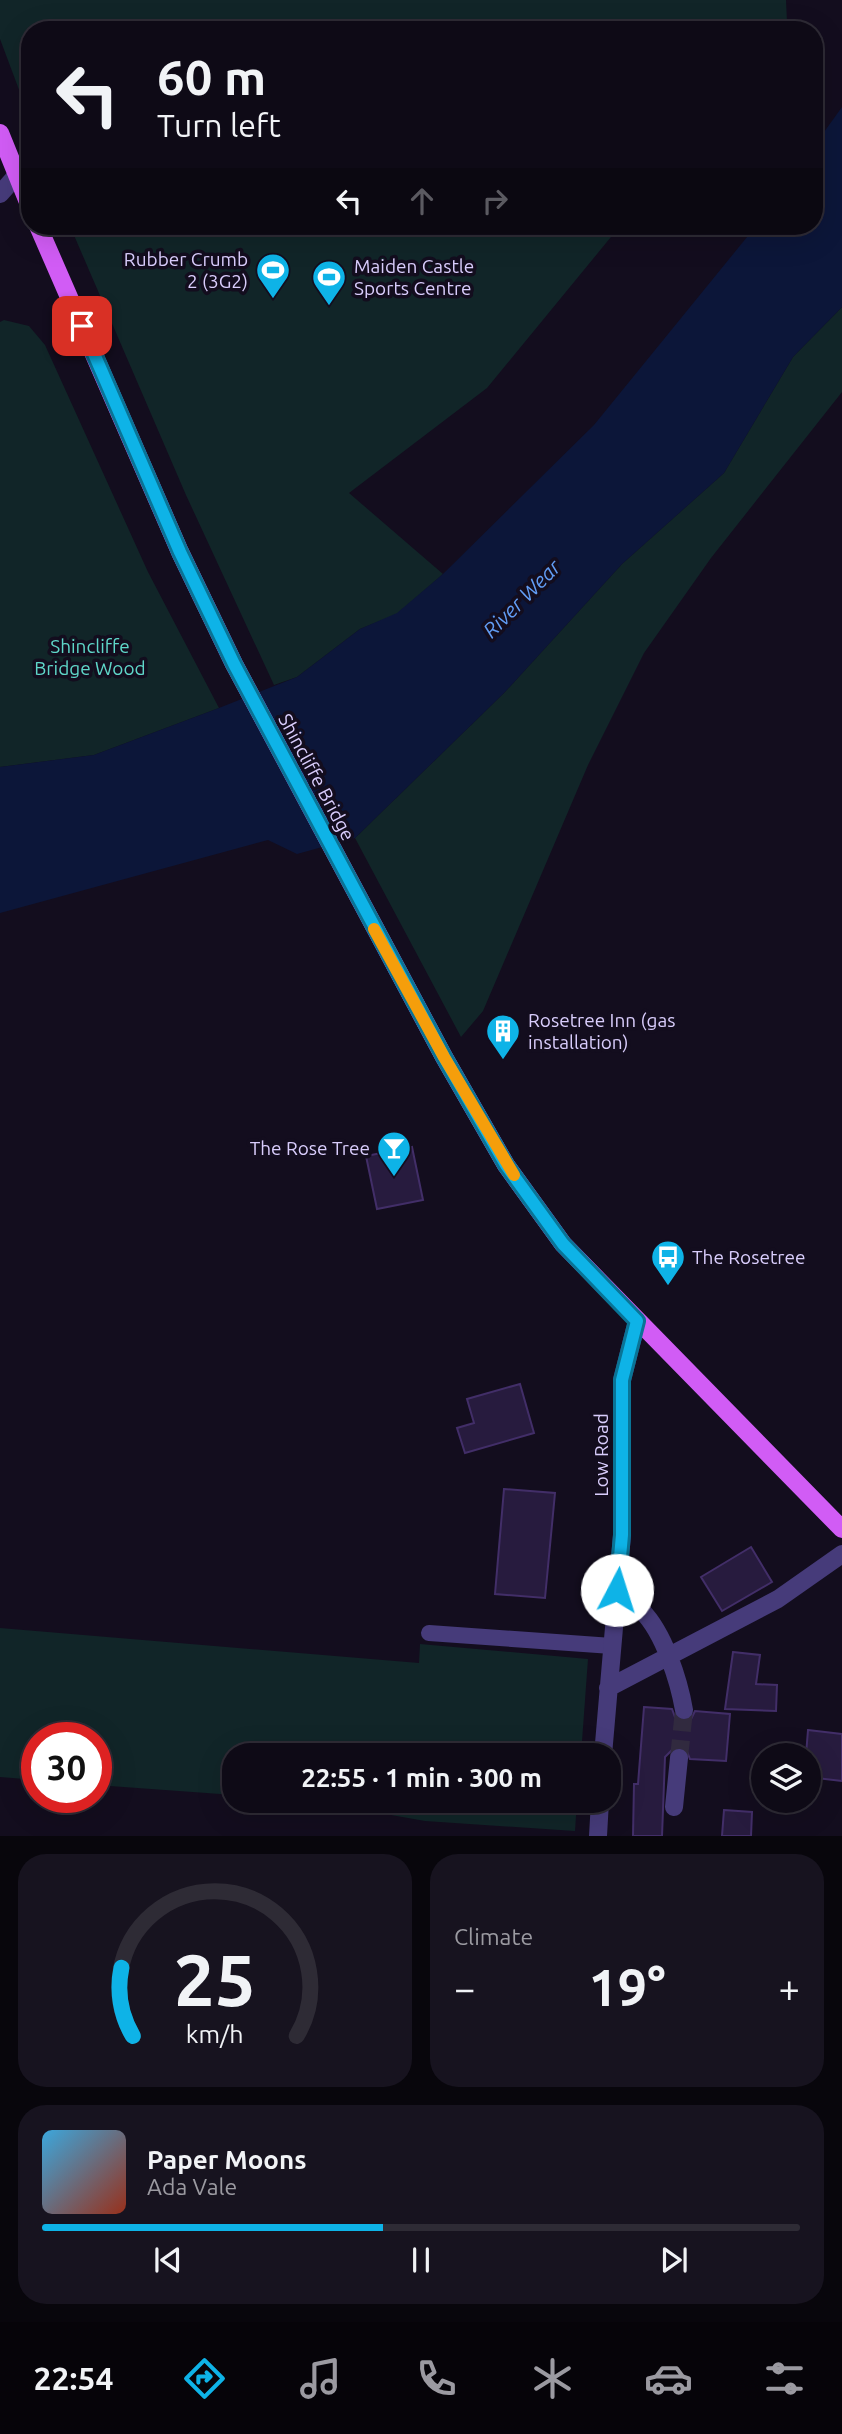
<!DOCTYPE html>
<html lang="en">
<head>
<meta charset="utf-8">
<style>
	:root { --surface:#0e0a16; --page:#17131f; --text:#f1f3f6; --muted:#9b9aa1; --line:#2e2b35; --accent:#0eb3e7 }
	body { margin:0; font-family:Ubuntu,sans-serif; background:var(--page); color:var(--text); height:100vh; display:flex; flex-direction:column; font-size:26px; white-space:nowrap }
	* { box-sizing:border-box; margin:0 }
	p { font-size:23px; color:var(--muted) }
	.icon { flex:none; width:38px; height:38px; fill:none; stroke:currentColor; stroke-width:2; stroke-linecap:round; stroke-linejoin:round }
	.map { position:relative; height:1836px; overflow:hidden }
	.panel { display:flex; flex-direction:column; gap:18px; padding:18px; background:#08060c; flex:1 }
	.panel>* { flex:none }
	.top-card { position:absolute; left:21px; top:21px; width:802px; height:214px; border-radius:28px; box-shadow:0 7px 28px #0002,0 0 0 2px var(--line); background:#0e0a16; color:var(--text); overflow:hidden }
	.controls { position:absolute; left:751px; top:1743px; display:grid; gap:14px }
	.controls a { display:grid; place-items:center; width:70px; height:70px; border-radius:50%; background:var(--surface); box-shadow:0 7px 28px #0002,0 0 0 2px var(--line); font-size:35px }
	.speed { position:absolute; left:21px; top:1722px; display:flex; gap:14px; font-size:35px; font-weight:700; text-align:center }
	.speed>* { display:grid; place-content:center; width:91px; height:91px; border-radius:50%; background:var(--surface); box-shadow:0 7px 28px #0002,0 0 0 2px var(--line); line-height:1 }
	.speed .limit { border:10px solid #d22; background:#fff; color:#111 }
	.pin { position:absolute; display:grid; place-items:center; width:60px; height:60px; color:#fff; margin:-30px; border-radius:14px; box-shadow:0 4px 10px #0006 }
	.me { position:absolute; width:77px; margin:-38px; rotate:5deg; stroke-linejoin:round; filter:drop-shadow(0 0 5px #0008) }
	.turn { display:flex; align-items:center; gap:24px; height:147px; padding:0 21px; font-size:32px }
	.turn .icon { width:91px; height:91px; stroke-width:2.5 }
	.turn b { display:block; font-size:49px; line-height:60px }
	.lanes { display:flex; align-items:center; height:66px; padding:0 21px; background:#0003; justify-content:center; gap:35px; direction:ltr }
	.lanes .off { opacity:.35 }
	.big { font-size:52px; font-weight:700; line-height:1.1 }
	.panel .widget { flex:1; display:flex; flex-direction:column; justify-content:center; gap:10px; min-width:0; padding:0 24px; border-radius:28px; background:var(--page) }
	.panel .dial { align-items:center; gap:0 }
	.dial svg { height:182px; overflow:visible; fill:none; stroke:var(--line); stroke-width:7; stroke-linecap:round; text-anchor:middle }
	.dial text { fill:var(--text); stroke:none }
	.song { display:flex; align-items:center; gap:21px }
	.cover { width:84px; height:84px; border-radius:10px; background:linear-gradient(135deg,hsl(200 70% 55%),hsl(10 70% 35%)) }
	.played { height:7px; border-radius:4px; background:linear-gradient(90deg,var(--accent) 45%,var(--line) 45%) }
	.keys { display:flex; justify-content:space-around; direction:ltr }
	.heat { display:flex; justify-content:space-between; align-items:center; font-size:38px; direction:ltr }
	.panel .tiles { flex:1; display:grid; gap:18px; grid-template-columns:1fr 1fr }
	.widget:last-child { grid-column:span 2 }
	.trip { position:absolute; left:222px; top:1743px; width:399px; height:70px; border-radius:28px; background:var(--surface); box-shadow:0 7px 28px #0002,0 0 0 2px var(--line); font-weight:700; line-height:70px; text-align:center }
	.menu { display:flex; height:112px; justify-content:space-around; align-items:center; background:#060409; color:var(--muted) }
	.menu .icon { width:49px; height:49px }
	.menu .on { color:var(--accent) }
	.menu b { font-size:32px; color:var(--text) }
	.map>svg:first-child { display:block }
	.green { fill:#112528 }
	.water { fill:#0c1639 }
	.building { fill:#271b3e; stroke:#422e68; stroke-width:2 }
	.lines { fill:none; stroke-linecap:round; stroke-linejoin:round }
	.street-tunnel { stroke:#312a3f; stroke-width:18; stroke-dasharray:18 9; stroke-linecap:butt }
	.lane { stroke:#463b7a; stroke-width:16 }
	.street { stroke:#463b7a; stroke-width:18 }
	.primary { stroke:#d15cf5; stroke-width:18 }
	.route-casing { stroke:#097496; stroke-width:18 }
	.route { stroke:#0eb3e7; stroke-width:12 }
	.slow { stroke:#f59e0b; stroke-width:12 }
	.labels { text-anchor:middle; stroke-width:7; stroke-linejoin:round; paint-order:stroke }
	.poi-label { font-size:19px; fill:#d9cdfc; stroke:#130d1e; text-anchor:start }
	.park-label { font-size:19px; fill:#5fd7c9; stroke:#130d1e }
	.street-label { font-size:19px; fill:#d9cdfc; stroke:#130d1e }
	.water-label { font-size:21px; font-style:italic; fill:#629df5; stroke:#130d1e }
</style>
</head>
<body>
<div class="map">
<svg width="842" height="1836" viewBox="0 0 842 1836">
	<rect width="100%" height="100%" fill="#130d1e"/>
	<path class="green" d="M0,0H786L787,22L780,30H30V119L0,39Z
		M70,226H620L487,388L349,493L443,574L397,614L360,629L297,677L274,685L186,495Z
		M842,307V392L711,558L644,653L588,765L483,1011L461,1037L355,838L504,693L622,564L724,473L793,357Z
		M4,320L29,326L45,345L148,572L219,708L94,755L0,767V322Z
		M0,1628L419,1663L420,1644L588,1659L581,1755H234V1795L96,1785V1738H37V1780L0,1777Z
		M312,1801H577L575,1831L425,1821Z"/>
	<path class="water" d="M842,107V307L793,357L724,473L622,564L504,693L355,838L297,854L268,840L0,913V767L94,755L219,708L297,677L360,629L397,613L443,574L594,425L756,226H814V146Z"/>
	<path class="building" d="M412,1147L423,1200L377,1209L366,1156Z
		M520,1384L534,1433L465,1453L457,1428L474,1423L467,1399Z
		M504,1489L555,1493L545,1598L495,1594Z
		M751,1547L772,1582L722,1611L701,1577Z
		M733,1652L760,1655L756,1684L777,1685L776,1711L725,1709Z
		M644,1707L672,1709L675,1717L681,1721L691,1719L695,1711L730,1714L726,1761L690,1759L686,1749L679,1747L674,1748L665,1757L662,1836H633L634,1784H638Z
		M808,1730L842,1734V1781L808,1777V1755H806Z
		M724,1810L752,1812L751,1836H722Z"/>
	<g class="lines">
		<path class="street-tunnel" d="M679,1758L684,1710"/>
		<path class="lane" d="M429,1633L612,1646"/>
		<path class="street" d="M0,194L16,176
			M617,1590C626,1597 635,1603 642,1611C664,1633 679,1681 684,1710
			M608,1688L778,1599L842,1554
			M603,1755L622,1535V1380L637,1321
			M674,1807L679,1758
			M598,1836L600,1801"/>
		<path class="primary" d="M0,133L30,207
			M38,226L180,552L234,664L444,1057L506,1165L563,1244L842,1529"/>
	</g>
	<g class="lines">
		<g class="route-casing">
			<path id="route" d="M82,326L180,552L234,664L444,1057L506,1165L563,1244L637,1321L622,1380V1535L617,1590"/>
		</g>
		<use href="#route" class="route"/>
		<path class="slow" d="M374,929L444,1057L514,1175"/>
	</g>
	<defs>
		<g id="stadium-pin" transform="scale(1.75)"><path d="M0 17L-7.5 6A9.5 9.5 0 1 1 7.5 6Z" fill="#0eb3e7" stroke="#130d1e"/><path d="M0-5a6.5 5 0 1 0 0 10a6.5 5 0 1 0 0-10ZM-3.5-1.8h7v3.6h-7Z" fill="#fff"/></g>
		<g id="building-pin" transform="scale(1.75)"><path d="M0 17L-7.5 6A9.5 9.5 0 1 1 7.5 6Z" fill="#0eb3e7" stroke="#130d1e"/><path d="M-4-6H4V6H1V3H-1V6H-4ZM-2.5-4.3h1.7v1.8h-1.7ZM.8-4.3h1.7v1.8H.8ZM-2.5-1h1.7V.8h-1.7ZM.8-1h1.7V.8H.8Z" fill="#fff"/></g>
		<g id="bar-pin" transform="scale(1.75)"><path d="M0 17L-7.5 6A9.5 9.5 0 1 1 7.5 6Z" fill="#0eb3e7" stroke="#130d1e"/><path d="M-6-5H6L.8 .8V4.5H3.5V6h-7V4.5H-.8V.8Z" fill="#fff"/></g>
		<g id="bus-pin" transform="scale(1.75)"><path d="M0 17L-7.5 6A9.5 9.5 0 1 1 7.5 6Z" fill="#0eb3e7" stroke="#130d1e"/><path d="M-5-6H5V4H4V6H2V4H-2V6H-4V4H-5ZM-3.5-4V0h7V-4ZM-3.5 1.2v1.5H-2V1.2ZM2 1.2v1.5H3.5V1.2Z" fill="#fff"/></g>
	</defs>
	<g fill-rule="evenodd">
		<use href="#stadium-pin" x="273" y="270"/>
		<use href="#stadium-pin" x="329" y="277"/>
		<use href="#building-pin" x="503" y="1031"/>
		<use href="#bar-pin" x="394" y="1148"/>
		<use href="#bus-pin" x="668" y="1257"/>
	</g>
	<g class="labels">
		<g class="poi-label">
			<text x="248" y="266" text-anchor="end">Rubber Crumb<tspan x="248" dy="22">2 (3G2)</tspan></text>
			<text x="354" y="273">Maiden Castle<tspan x="354" dy="22">Sports Centre</tspan></text>
			<text x="528" y="1027">Rosetree Inn (gas<tspan x="528" dy="22">installation)</tspan></text>
			<text x="370" y="1155" text-anchor="end">The Rose Tree</text>
			<text x="692" y="1264">The Rosetree</text>
		</g>
		<g class="park-label">
			<text x="90" y="653">Shincliffe<tspan x="90" dy="22">Bridge Wood</tspan></text>
		</g>
		<g class="street-label">
			<text transform="translate(317 777) rotate(62)" y="7">Shincliffe Bridge</text>
			<text transform="translate(601 1455) rotate(-90)" y="7">Low Road</text>
		</g>
		<g class="water-label">
			<text transform="translate(522 599) rotate(-45)" y="7">River Wear</text>
		</g>
	</g>
</svg>
<div class="controls">
<a><svg class="icon" aria-label="layers" viewBox="0 0 24 24"><path d="M12 4l9 5-9 5-9-5zM3 14l9 5 9-5"/></svg></a>
</div>
<div class="speed"><div class="limit">30</div></div>
<div class="pin" style="left:82px;top:326px;background:#d93025"><svg class="icon" aria-label="arrive" viewBox="0 0 24 24"><path d="M6 21V4h12l-3 4 3 4H6"/></svg></div>
<svg class="me" style="left:617px;top:1590px" viewBox="-20 -20 40 40"><circle r="19" fill="#fff"/><path d="M0-13L10 11 0 6-10 11z" fill="#0eb3e7"/></svg>
<div class="trip">22:55 · 1 min · 300 m</div>
<div class="top-card">
<div class="turn"><svg class="icon" aria-label="left" viewBox="0 0 24 24"><path d="M17 20v-9H6M10 6l-5 5 5 5"/></svg><div><b>60 m</b>Turn left</div></div>
<div class="lanes"><svg class="icon" aria-label="left" viewBox="0 0 24 24"><path d="M17 20v-9H6M10 6l-5 5 5 5"/></svg><svg class="icon off" aria-label="ahead" viewBox="0 0 24 24"><path d="M12 20V5M6 11l6-6 6 6"/></svg><svg class="icon off" aria-label="right" viewBox="0 0 24 24"><path d="M7 20v-9h11M14 6l5 5-5 5"/></svg></div>
</div>
</div>
<section class="panel">
<div class="tiles">
<div class="widget dial"><svg viewBox="0 0 100 80">
<path d="M14 69A42 42 0 1 1 86 69"/>
<path d="M14 69A42 42 0 0 1 9 39" stroke="#0eb3e7"/>
<text x="50" y="56" font-size="32" font-weight="700">25</text>
<text x="50" y="72" font-size="11">km/h</text>
</svg></div>
<div class="widget"><p>Climate</p>
<div class="heat"><a>−</a><b class="big">19°</b><a>+</a></div>
</div>
<div class="widget">
<div class="song"><i class="cover"></i><div><b>Paper Moons</b><p>Ada Vale</p></div></div>
<div class="played"></div>
<div class="keys"><svg class="icon" aria-label="previous" viewBox="0 0 24 24"><path d="M18 5L8 12l10 7zM5 5v14"/></svg><svg class="icon" aria-label="pause" viewBox="0 0 24 24"><path d="M8 5v14M16 5v14"/></svg><svg class="icon" aria-label="next" viewBox="0 0 24 24"><path d="M6 5l10 7-10 7zM19 5v14"/></svg></div>
</div>
</div>
</section>
<nav class="menu">
<b>22:54</b>
<svg class="icon on" aria-label="directions" viewBox="0 0 24 24"><path d="M12 3l9 9-9 9-9-9zM9 14v-3h6M13 9l2 2-2 2"/></svg>
<svg class="icon" aria-label="music" viewBox="0 0 24 24"><path d="M9 18V5l10-2v13"/><circle cx="6" cy="18" r="3"/><circle cx="16" cy="16" r="3"/></svg>
<svg class="icon" aria-label="phone" viewBox="0 0 24 24"><path d="M5 4h4l2 5-3 2q2 4 5 5l2-3 5 2v4C11 20 4 13 5 4z"/></svg>
<svg class="icon" aria-label="climate" viewBox="0 0 24 24"><path d="M12 3v18M4 7l16 10M4 17L20 7"/></svg>
<svg class="icon" aria-label="car" viewBox="0 0 24 24"><path d="M5 17H2v-5l4-1 3-4h7l3 4 3 1v5h-3M9 17h6M6 11h13"/><circle cx="7" cy="17" r="2"/><circle cx="17" cy="17" r="2"/></svg>
<svg class="icon" aria-label="filters" viewBox="0 0 24 24"><path d="M4 7h16M4 17h16"/><circle cx="9" cy="7" r="2"/><circle cx="15" cy="17" r="2"/></svg>
</nav>
</body>
</html>
